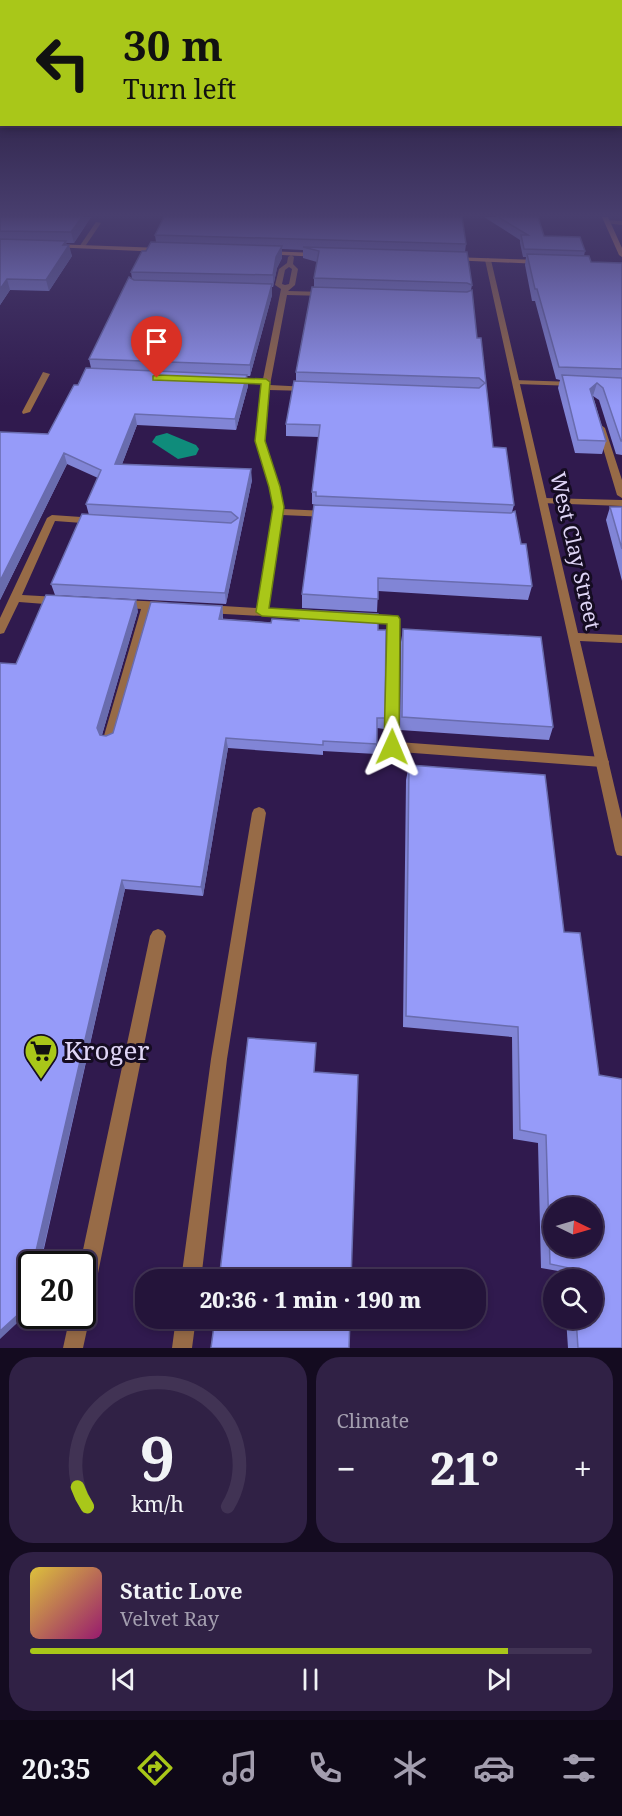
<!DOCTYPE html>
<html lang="en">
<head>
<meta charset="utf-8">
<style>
	:root { --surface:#24143a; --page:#302145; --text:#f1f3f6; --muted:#a39eaf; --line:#413354; --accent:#a9c719 }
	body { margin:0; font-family:"Noto Serif",serif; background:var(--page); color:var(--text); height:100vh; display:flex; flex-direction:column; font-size:22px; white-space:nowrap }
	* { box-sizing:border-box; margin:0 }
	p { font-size:20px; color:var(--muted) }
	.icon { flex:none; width:33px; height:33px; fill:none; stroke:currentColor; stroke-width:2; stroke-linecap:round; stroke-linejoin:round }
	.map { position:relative; height:1348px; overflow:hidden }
	.side { display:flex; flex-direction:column; gap:9px; padding:9px; background:#140b20; flex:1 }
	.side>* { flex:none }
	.banner { position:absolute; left:0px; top:0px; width:622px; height:126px; box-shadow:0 3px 9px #0003,0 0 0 2px var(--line); background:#a9c719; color:#111; overflow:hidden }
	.needle { width:39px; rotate:95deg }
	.controls { position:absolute; left:543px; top:1197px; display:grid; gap:12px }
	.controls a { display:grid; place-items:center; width:60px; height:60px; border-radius:50%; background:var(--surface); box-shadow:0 3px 9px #0003,0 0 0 2px var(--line); font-size:30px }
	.speed { position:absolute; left:18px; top:1251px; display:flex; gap:12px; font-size:30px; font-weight:700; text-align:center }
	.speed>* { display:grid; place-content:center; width:78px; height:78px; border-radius:50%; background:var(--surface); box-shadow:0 3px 9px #0003,0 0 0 2px var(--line); line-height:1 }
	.speed .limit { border:3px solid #111; border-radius:9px; background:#fff; color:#111 }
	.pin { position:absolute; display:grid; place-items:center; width:51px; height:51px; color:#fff; margin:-62px -26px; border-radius:50% 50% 50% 0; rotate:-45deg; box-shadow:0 0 6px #0007 }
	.pin .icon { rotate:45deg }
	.me { position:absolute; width:66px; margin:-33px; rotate:1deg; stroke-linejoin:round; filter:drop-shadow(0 0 4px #0008) }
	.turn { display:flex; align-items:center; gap:21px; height:126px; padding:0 24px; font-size:27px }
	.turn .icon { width:78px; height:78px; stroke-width:2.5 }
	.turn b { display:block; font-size:42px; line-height:51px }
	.big { font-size:45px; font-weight:800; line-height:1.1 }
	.side .tile { flex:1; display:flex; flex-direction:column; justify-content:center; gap:9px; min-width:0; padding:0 21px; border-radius:24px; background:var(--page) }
	.side .dial { align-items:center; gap:0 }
	.dial svg { height:156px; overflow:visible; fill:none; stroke:var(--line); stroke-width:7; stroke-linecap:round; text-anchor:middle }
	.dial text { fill:var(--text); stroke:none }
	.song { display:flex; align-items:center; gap:18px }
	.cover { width:72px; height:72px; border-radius:9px; background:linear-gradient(135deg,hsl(50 70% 55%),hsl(320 70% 35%)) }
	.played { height:6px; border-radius:3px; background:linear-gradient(90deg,var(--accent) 85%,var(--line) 85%) }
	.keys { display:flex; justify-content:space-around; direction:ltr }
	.heat { display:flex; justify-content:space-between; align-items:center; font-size:33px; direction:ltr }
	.side .tiles { flex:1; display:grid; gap:9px; grid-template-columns:1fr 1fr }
	.tile:last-child { grid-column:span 2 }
	.trip { position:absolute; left:135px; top:1269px; width:351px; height:60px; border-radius:24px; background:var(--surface); box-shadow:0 3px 9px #0003,0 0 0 2px var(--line); font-weight:800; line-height:60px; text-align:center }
	.tabs { display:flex; height:96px; justify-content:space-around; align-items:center; background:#0e0817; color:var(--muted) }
	.tabs .icon { width:42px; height:42px }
	.tabs .current { color:var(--accent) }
	.tabs b { font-size:27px; color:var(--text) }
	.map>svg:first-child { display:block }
	.water { fill:#0f8c7b }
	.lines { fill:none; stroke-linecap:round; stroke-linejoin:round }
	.lane { fill:#976b47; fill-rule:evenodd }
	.street { fill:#976b47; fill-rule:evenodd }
	.secondary { fill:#d79054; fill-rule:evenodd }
	.wall { fill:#8185d6 }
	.shaded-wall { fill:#696cae }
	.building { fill:#969bf9; stroke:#696cae; stroke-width:1.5; fill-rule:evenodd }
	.route { fill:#a9c719; stroke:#6e8110; stroke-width:1.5 }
	.labels { text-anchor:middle; stroke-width:6; stroke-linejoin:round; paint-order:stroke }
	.street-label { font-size:21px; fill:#e0d6f7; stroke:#150c22 }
	.near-poi-label { font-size:26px; fill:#e0d6f7; stroke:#150c22; text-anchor:start }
</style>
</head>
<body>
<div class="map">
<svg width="622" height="1348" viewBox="0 0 622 1348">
	<rect width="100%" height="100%" fill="#301a4e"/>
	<path class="water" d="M167,433L196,445L199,449L196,455L178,459L152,442L156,436Z"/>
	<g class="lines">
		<path class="lane" d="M607,220L622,221V225L605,223Z
			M96,222L101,223L84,248H80L79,247Z
			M291,255L294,257L293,264L298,269L295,285L288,291L326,292L330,294L326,296L287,295L270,385L308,387L312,389L308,391L269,390L264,441L280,487L283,509L327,511L332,514L327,517L282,515L268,608L316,611L322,615L316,619L207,613L201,609L207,605L257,608L273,507L270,487L256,441L262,384L233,382L229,380L233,378L263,379L281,289L275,285L279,269L287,263L288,257ZM289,267L292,269L289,284L285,285L282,284L285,270Z
			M43,372L50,374L30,412L23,414L22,412Z
			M513,380L575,382L579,384L575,386L516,384L512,382Z
			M601,425L605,428L622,480V498L617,495L597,428Z
			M544,498L622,500V506L541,503V499Z
			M52,515L96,518L101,521L96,524L55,521L22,595L58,597L64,601L58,605L19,602L4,633L0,634V618L47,518Z
			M121,600L166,602L172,606L166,610L152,609L115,739L114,743L109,744L104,743L103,739L141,609L117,607L115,604Z
			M363,614L393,615L399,619L398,742L602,757L607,758L609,762L607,766L602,767L387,751L386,747L387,623L359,621L357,618L359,615Z
			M259,807L264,809L266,813L227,1059L201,1280H181L211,1059L252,813L254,809Z
			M158,929L163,931L166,936L92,1303L88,1311L90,1316L83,1348H63L70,1316H82V1264H80L150,936L153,931Z
			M176,1318H196L192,1348H172Z"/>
		<path class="street" d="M488,258L491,260L578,633L622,635V643L580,641L622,819V856L617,855L615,850L485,260Z"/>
		<path class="secondary" d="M602,217H608L622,248V257L619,255Z
			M53,244L162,248L165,250L162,252L51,247V245Z
			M266,251L318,253L321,255L318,257L264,254L263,253Z
			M452,257L540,260L543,262L540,264L450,260L449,259Z"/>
	</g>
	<path class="wall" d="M0,217H91L74,243H66L72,256L49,291L10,290L0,305Z
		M484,217H538L544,236L585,251L584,256L591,262L622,263V455L616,454L599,400L593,396L606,441L602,454L575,453L558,388L560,380L556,379L535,301H532L525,265L526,257H523L520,243V240Z
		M155,235L466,244L465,252L472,285L471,290L477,338H481L493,447L514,505L512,512L532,586L528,600L378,591L377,612L302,608V594L316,505L312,504V492L319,437L286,436V424L296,381V372L314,287V278L317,262L303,258V250L282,249V258L277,268L273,287H272V295L250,376H247L248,386L236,430L137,425L122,464L252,480L226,604L55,595L51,584L89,515L86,504L98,478L67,464L0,600V432L48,434L78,385L91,368L89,359L132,279L131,272L146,251L156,242Z
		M610,507H622V581L606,520Z
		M222,606L223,616V619L378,630L385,718L384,729L377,728L376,754L323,751V755L228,748L203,896L125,889L30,1311L16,664L138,611L102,735L106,736L113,733Z
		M403,629L553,727L549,740L400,730L401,642Z
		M409,765L564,932L622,1348H568L566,1318H592V1280H565L564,1272L541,1268L538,1143L513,1139L512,1037L403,1027L406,780Z"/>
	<path class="shaded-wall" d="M82,217H91L74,243L71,232Z
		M66,241L67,248L69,245L72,256L49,291L46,280L63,245Z
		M282,246V258L277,268L273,287V275L276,257Z
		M7,279L10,290L0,305V289Z
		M272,284V295L250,376V365Z
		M247,375L248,386L236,430L235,419Z
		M597,383L593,396L590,389Z
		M135,414L137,425L118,475L115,464Z
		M64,453L67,464L0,600V581Z
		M251,469L252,480L226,604L225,593Z
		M136,600L138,611L101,738L97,728Z
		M222,606L223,616L220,630L219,619Z
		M226,738L228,748L203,896L201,887Z
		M122,880L125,889L40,1264H33Z
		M32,1271V1304L30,1311L0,1339V1331Z"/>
	<path class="building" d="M0,217H82L71,232L0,231Z
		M164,217H462L466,244L155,235Z
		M498,217H538L544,236L580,237L585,251L524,249L521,235H528Z
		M0,239L66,241L63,245H69L46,280L7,279L0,289Z
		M151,242L282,246L276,257L273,275L131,272L142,251H146Z
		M303,247L467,252L472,285L467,283L314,278L319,251Z
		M527,254L589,256L591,262L622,263V369L559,367L537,289H535Z
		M129,277L134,280L272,284L250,365L89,359Z
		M312,287L467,292L472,290L477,338H481L493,447L506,448L514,505L316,496V492H312L320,425L286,424L294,381L479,388L485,383L479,378L296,372Z
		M86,368L247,375L235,419L135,414L115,464L251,469L225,593L51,584L82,514L231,523L238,518L231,512L86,504L101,470L64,453L0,581V432L48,434L74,385H78Z
		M562,375L622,378V441H621L603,388L597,383L590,389L606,441L578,440Z
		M314,505L511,513L515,511L521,544H526L532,586L378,578V599L302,594Z
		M610,507H622V549Z
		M46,595L136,600L97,728L100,735L106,736L113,733L151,602L222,606L219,619L271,623L272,619L299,621L300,610L378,614V630H386L385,718H377V744L323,741V745L226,738L201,887L122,880L33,1264H32V1271L23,1310L0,1331V663L16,664Z
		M403,629L541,637L553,727L402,717Z
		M409,765L545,775L564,932L580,933L599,1075L622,1079V1348H578L576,1318H592V1280H575L574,1269L550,1264L546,1135L520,1130L518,1027L406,1016ZM554,1208H592V1246H554Z
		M248,1038L316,1043L314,1072L358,1075L351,1280H219Z
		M215,1318H350L349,1348H211Z"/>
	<linearGradient id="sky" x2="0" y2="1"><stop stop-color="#1a0e2b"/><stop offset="0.53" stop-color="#483e6e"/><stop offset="1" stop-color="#483e6e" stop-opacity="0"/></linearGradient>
	<rect width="622" height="406" fill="url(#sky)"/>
	<path class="route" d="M157,375L266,379L270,382L265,441L280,487L284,507L269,608L398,616L400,619L399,747L397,751H387L384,747L387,624L262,616L256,612L273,507L269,487L255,441L261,384L153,380V376Z"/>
	<defs>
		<g id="supermarket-pin" transform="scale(1.725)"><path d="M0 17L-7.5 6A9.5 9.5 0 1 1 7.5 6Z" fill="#a9c719" stroke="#150c22"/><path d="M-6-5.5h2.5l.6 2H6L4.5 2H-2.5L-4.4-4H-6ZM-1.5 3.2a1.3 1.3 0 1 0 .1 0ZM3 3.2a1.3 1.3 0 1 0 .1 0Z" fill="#111"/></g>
	</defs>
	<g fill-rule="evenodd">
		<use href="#supermarket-pin" x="41" y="1051"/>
	</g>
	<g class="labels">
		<g class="street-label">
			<text transform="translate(575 551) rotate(77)" y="7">West Clay Street</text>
		</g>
		<g class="near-poi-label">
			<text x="64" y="1060">Kroger</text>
		</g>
	</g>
</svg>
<div class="controls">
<a><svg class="needle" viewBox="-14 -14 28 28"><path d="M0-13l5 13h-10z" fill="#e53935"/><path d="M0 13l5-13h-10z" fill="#a39eaf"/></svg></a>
<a><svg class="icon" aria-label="search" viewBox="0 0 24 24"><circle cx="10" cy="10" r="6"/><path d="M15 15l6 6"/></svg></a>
</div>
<div class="speed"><div class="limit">20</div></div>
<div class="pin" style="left:157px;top:378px;background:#d93025"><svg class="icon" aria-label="arrive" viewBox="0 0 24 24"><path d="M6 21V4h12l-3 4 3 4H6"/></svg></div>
<svg class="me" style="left:392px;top:747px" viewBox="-20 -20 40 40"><path d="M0-17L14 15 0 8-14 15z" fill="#a9c719" stroke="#fff" stroke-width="4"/></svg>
<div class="trip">20:36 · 1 min · 190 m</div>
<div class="banner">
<div class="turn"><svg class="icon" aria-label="left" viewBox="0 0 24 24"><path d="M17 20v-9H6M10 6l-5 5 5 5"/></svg><div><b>30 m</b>Turn left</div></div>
</div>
</div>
<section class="side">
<div class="tiles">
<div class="tile dial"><svg viewBox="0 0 100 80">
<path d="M14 69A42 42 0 1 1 86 69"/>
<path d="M14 69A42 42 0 0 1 9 59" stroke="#a9c719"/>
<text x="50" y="56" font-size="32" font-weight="700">9</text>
<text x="50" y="72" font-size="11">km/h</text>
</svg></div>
<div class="tile"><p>Climate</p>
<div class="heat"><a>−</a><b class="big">21°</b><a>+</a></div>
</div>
<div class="tile">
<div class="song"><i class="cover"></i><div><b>Static Love</b><p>Velvet Ray</p></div></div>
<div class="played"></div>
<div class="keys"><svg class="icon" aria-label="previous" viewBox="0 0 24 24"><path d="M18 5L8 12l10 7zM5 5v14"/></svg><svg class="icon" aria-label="pause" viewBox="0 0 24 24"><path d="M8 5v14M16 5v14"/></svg><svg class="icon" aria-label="next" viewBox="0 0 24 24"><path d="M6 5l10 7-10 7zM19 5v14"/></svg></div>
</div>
</div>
</section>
<nav class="tabs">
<b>20:35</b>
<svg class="icon current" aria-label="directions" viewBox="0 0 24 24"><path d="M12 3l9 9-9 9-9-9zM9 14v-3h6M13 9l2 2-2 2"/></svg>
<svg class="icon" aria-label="music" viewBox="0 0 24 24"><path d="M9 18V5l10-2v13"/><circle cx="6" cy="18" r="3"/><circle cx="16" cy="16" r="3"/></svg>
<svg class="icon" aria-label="phone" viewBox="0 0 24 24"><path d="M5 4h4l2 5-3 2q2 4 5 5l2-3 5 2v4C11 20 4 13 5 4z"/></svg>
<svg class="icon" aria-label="climate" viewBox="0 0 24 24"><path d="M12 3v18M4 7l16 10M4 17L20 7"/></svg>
<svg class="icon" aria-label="car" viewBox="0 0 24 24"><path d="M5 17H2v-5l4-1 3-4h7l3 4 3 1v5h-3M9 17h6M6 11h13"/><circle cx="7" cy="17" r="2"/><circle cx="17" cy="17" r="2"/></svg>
<svg class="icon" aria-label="filters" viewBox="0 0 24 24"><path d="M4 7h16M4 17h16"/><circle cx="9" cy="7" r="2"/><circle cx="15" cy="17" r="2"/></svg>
</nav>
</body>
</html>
